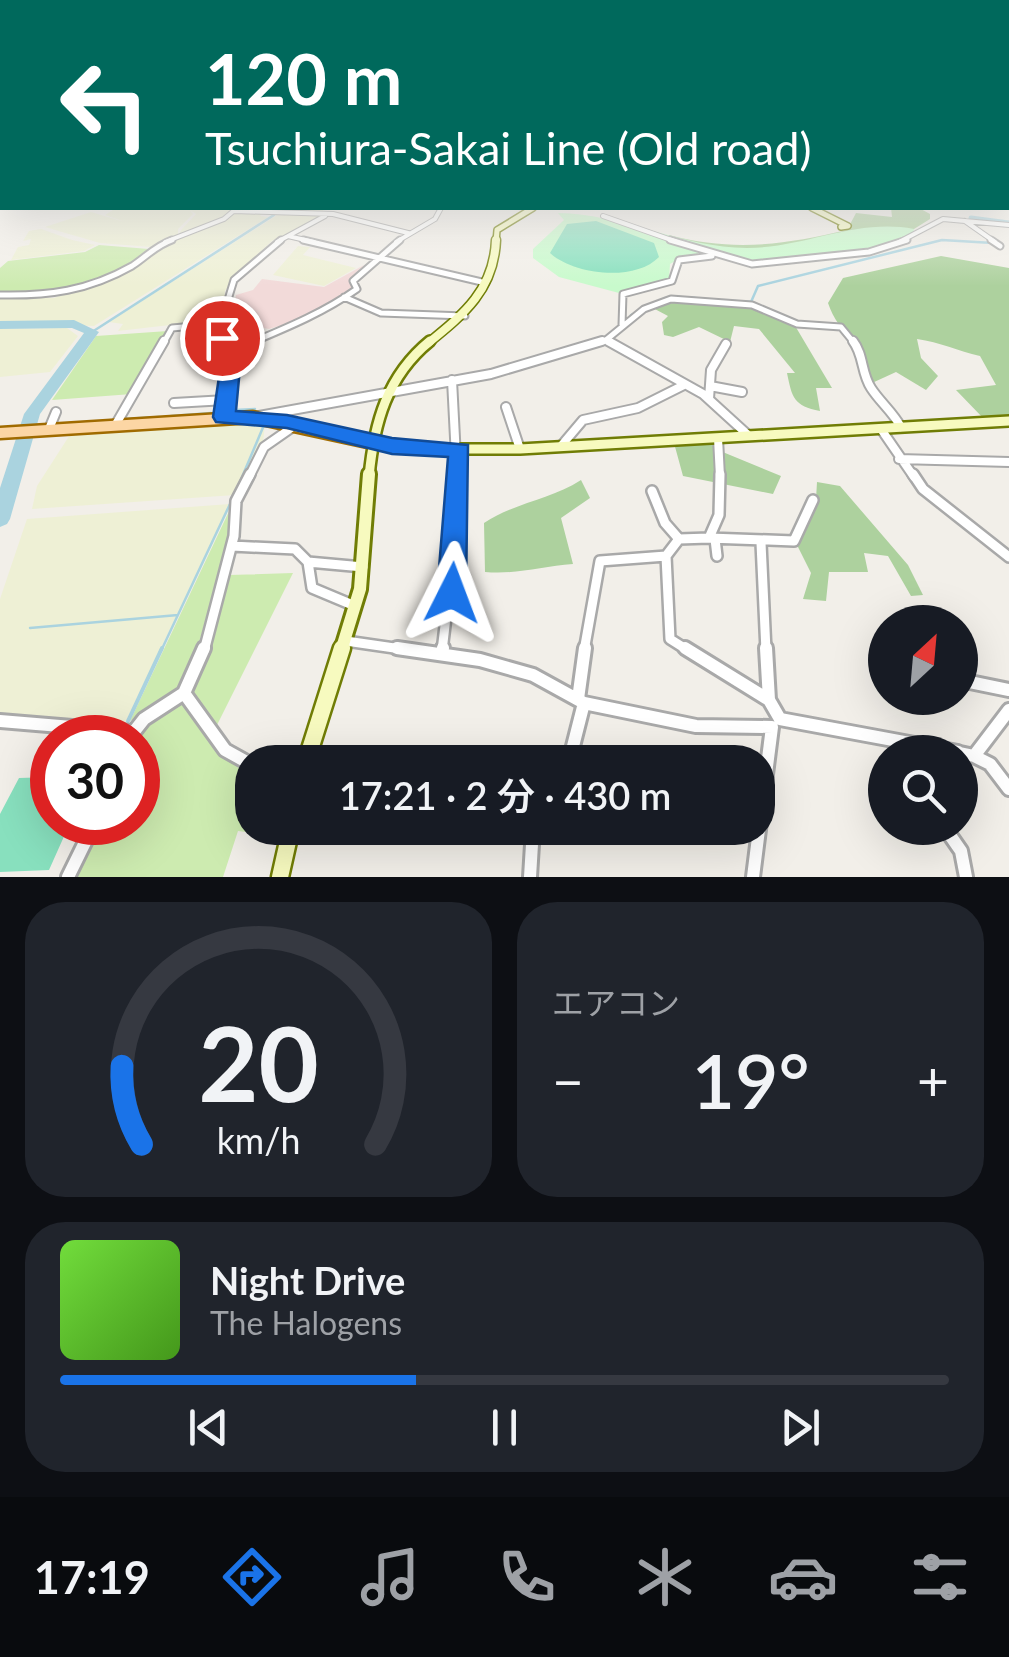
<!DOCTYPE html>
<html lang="ja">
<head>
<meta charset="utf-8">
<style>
	:root { --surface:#171b24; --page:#20242c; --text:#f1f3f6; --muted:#9ea1a6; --line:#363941; --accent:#1a73e8 }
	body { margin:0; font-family:Lato,"Noto Sans JP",sans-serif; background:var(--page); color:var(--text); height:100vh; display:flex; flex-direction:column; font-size:38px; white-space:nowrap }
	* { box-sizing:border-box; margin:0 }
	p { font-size:32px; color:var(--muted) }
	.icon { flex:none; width:55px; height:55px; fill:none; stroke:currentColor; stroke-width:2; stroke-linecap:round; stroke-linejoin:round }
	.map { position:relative; height:877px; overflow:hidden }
	.panel { display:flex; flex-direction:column; gap:25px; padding:25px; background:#0d0f14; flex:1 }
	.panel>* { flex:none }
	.banner { position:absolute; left:0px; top:0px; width:1010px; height:210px; box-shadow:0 10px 40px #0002; background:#00695c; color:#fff; overflow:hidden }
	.needle { width:65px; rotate:26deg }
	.buttons { position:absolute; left:868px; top:605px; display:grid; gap:20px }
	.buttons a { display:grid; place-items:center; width:110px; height:110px; border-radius:50%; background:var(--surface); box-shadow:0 10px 40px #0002; font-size:50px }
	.speed { position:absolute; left:30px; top:715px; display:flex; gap:20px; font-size:50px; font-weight:700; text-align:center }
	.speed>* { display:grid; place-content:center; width:130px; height:130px; border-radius:50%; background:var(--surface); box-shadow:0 10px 40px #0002; line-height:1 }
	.speed .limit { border:15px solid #d22; background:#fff; color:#111 }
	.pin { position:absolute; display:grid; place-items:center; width:85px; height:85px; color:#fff; margin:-42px; border:5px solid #fff; border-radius:50%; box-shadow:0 2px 10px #0007 }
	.me { position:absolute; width:110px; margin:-55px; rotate:3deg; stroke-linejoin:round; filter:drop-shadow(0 0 8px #0008) }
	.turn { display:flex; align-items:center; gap:35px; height:210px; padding:0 40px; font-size:45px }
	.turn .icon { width:130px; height:130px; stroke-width:2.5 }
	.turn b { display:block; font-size:70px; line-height:85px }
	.big { font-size:75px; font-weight:600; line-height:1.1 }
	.panel .tile { flex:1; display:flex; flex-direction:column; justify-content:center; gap:15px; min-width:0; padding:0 35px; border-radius:40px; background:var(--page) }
	.panel .dial { align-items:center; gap:0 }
	.dial svg { height:260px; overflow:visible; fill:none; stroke:var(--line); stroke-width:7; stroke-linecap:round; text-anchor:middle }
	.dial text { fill:var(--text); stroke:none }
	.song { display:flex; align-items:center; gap:30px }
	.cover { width:120px; height:120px; border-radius:15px; background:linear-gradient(135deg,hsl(100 70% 55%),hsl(100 70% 35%)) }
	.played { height:10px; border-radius:5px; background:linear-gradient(90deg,var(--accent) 40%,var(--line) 40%) }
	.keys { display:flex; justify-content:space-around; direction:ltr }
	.heat { display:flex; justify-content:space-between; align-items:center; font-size:55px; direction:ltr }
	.panel .tiles { flex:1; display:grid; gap:25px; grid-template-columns:1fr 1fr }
	.tile:last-child { grid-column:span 2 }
	.trip { position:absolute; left:235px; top:745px; width:540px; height:100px; border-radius:40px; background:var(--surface); box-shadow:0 10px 40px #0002; font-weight:600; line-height:100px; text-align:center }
	.tabs { display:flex; height:160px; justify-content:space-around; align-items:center; background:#090b0e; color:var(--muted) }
	.tabs .icon { width:70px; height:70px }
	.tabs .current { color:var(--accent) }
	.tabs b { font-size:45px; color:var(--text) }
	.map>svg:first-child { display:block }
	.commercial { fill:#f2dad9 }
	.farmland { fill:#eef0d5 }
	.grass { fill:#cdebb0 }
	.forest { fill:#add19e }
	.park { fill:#c8facc }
	.pitch { fill:#88e0be }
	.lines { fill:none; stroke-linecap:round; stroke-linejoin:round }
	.stream-far1 { stroke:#aad3df; stroke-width:2.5 }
	.stream { stroke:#aad3df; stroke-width:4 }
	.canal { stroke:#aad3df; stroke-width:5 }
	.river { fill:#aad3df; fill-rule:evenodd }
	.street-far4-casing { stroke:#a9a9a9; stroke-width:6 }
	.street-far3-casing { stroke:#a9a9a9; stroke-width:9 }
	.street-far2-casing { stroke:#a9a9a9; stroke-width:12 }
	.street-far1-casing { stroke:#a9a9a9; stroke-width:14 }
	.street-casing { stroke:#a9a9a9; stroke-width:18 }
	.secondary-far4-casing { stroke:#707d05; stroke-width:8 }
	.secondary-far3-casing { stroke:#707d05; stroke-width:11 }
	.secondary-far2-casing { stroke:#707d05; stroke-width:14 }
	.secondary-far1-casing { stroke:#707d05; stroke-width:18 }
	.secondary-casing { stroke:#707d05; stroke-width:21 }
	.primary-casing { stroke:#a06b00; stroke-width:15 }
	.street-far4 { stroke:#fff; stroke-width:4 }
	.street-far3 { stroke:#fff; stroke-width:5 }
	.street-far2 { stroke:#fff; stroke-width:8 }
	.street-far1 { stroke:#fff; stroke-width:9 }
	.street { stroke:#fff; stroke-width:12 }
	.secondary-far4 { stroke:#f7fabf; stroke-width:5 }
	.secondary-far3 { stroke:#f7fabf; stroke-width:8 }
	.secondary-far2 { stroke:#f7fabf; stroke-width:9 }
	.secondary-far1 { stroke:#f7fabf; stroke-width:12 }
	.secondary { stroke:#f7fabf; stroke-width:16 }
	.primary { stroke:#fcd6a4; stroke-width:10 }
	.route { fill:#1a73e8; stroke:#114b97; stroke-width:2.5 }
</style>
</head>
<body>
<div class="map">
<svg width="1009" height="877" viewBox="0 0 1009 877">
	<rect width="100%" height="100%" fill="#f2efe9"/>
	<path class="commercial" d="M364,265L350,281L354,289L308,317L269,329L248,325L241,312H234L236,295L253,290L262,279L324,287Z"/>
	<path class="farmland" d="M116,208H235L222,219L189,234L226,219L239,208H323V213L264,212L260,216L268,217L94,326L0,322V296L54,298L135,265L154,248L183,235L179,234L182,229L196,214L190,210L193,214L178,229V236L151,247L100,243L45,227L91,212L125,222L105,215Z
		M279,214L323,216L272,241L239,272L225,291L222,319L118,331L123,324L109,322Z
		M41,229L72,240L95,245L84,251L11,260L18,247L29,245L31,239L23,241L29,231Z
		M298,246L310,247L303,255L356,268L324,286L273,275Z
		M67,328L78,336L50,372L0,377V329Z
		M236,422L265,424L263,442L235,495L32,509L37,486L73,430Z
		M230,504L124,725L0,714V599L27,519Z"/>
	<path class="grass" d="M99,245L149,249C107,286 54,293 0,295V268L8,261L85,252Z
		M168,331L132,394L52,400L96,336Z
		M232,505L229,536L197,650L182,684L130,721Z
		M293,573L215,729L191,693L207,656L229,575Z
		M179,703L187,705L222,757L252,772V828H278L276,836L238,831L223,877H76L102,823L138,822L136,737L144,725Z"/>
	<path class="forest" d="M891,208H919L930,214V219L914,229L759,263L665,238L669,235C733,252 783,245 847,230L856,213L892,217Z
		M941,256L1009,268V418L984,419L956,390L996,385L980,356C958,351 940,342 917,339L921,358L938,376L926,390L896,372L872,383C867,348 838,334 828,303L843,278Z
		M670,300L745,305L794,324L832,388H816L820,411C794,406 792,398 787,373H795L759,329L734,326L730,342L699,327L673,337L664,335L662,322L668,316L651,307Z
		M713,441V448L781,476L773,494L683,476L674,443Z
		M581,480L590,498L561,518L573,564C542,566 516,575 485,572L484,523C516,502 550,500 581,480Z
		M817,482L840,486L908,565L923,595L911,596L888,556L864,553L868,572H829L826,601L803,599L811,573L797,545L816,499Z"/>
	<path class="park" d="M558,213C623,214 683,248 747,248C805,248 856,218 914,229L913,236C863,252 813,259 761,263C731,265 698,246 670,264L669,280L619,293L559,277L533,258V249L564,220Z"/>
	<path class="pitch" d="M596,221L654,243L659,257C635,282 574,275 550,253L567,224Z
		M52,777V822L70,823L49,870L0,872V814L19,778Z"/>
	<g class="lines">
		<path class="stream-far1" d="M678,297L695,298
			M733,301L751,302L758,286L942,240L993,243
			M631,315L665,298
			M92,332L274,215
			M132,405L138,394
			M129,410L123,419L159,417
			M235,410L255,409
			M171,416L211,413
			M234,496L264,425L239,423
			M30,628L178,615
			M161,651L230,504"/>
		<path class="stream" d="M128,721L162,648"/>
		<path class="canal" d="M971,218L1009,223"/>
		<path class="river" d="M74,320L99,332L40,414L10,519L7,524L0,527V488L24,414L84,333L72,328L0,329V321Z"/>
		<g class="street-far4-casing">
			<path id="street-far4" d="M234,211L333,214L408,233
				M603,216L677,242
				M965,221L995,242
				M288,236L314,242
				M165,242L224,219L237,208
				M277,242L325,216
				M396,242L435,219L441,208
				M899,242L943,219L1009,225"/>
		</g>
		<g class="street-far3-casing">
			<path id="street-far3" d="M303,240L486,283
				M670,240L752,264L869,252L907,240
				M991,240L1000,246
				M0,295C48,296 88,291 132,266C146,257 155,246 172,240
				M344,297L381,313L465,316
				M622,325L623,294L672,281L679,260L712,256
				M219,329L234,280L281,240
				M606,340L613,344
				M163,344L172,328L205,325L219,329L225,344
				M248,344C286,328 323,313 357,289L353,281L400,240
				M593,344L606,340L644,309L671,299L752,305L797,324L841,327L855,344"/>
		</g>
		<g class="street-far2-casing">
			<path id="street-far2" d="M608,341L703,394L748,435
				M853,341C864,355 861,373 871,388C880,402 892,411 901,427
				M231,351L254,341
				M452,380L457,477
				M710,386L742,392
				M709,399L711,370L726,344
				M174,403L226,400
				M506,407L520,449
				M224,417L231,357L224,341
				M253,417L491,374L602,341
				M116,424L164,341
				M49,429L56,412
				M881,429L914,477
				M718,438L720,477
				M561,446L583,420L638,408L684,385
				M899,459L1009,462
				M249,477L264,447L297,424"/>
		</g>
		<g class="street-far1-casing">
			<path id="street-far1" d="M913,474L923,489L1009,557
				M652,491L665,523L679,539
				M709,538L794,541L813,500
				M715,539L717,556
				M761,543L766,651
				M232,546L295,549L308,562L312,588L355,606
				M308,562L363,567
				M346,641L415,651
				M204,651L234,536L236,501L250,474
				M442,651L454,550L457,474
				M584,651L600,561L666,556
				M689,651L670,639L666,556L679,539L709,538L719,515L720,474"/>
		</g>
		<g class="street-casing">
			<path id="street" d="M397,648L480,660L533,675L584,703L696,726L772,727L753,877
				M685,648L769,700L780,719L958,752
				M766,648L769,700
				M442,652L443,648
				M960,680L1009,690
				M184,693L225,750L252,765
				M578,699L585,648
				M0,721L132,732
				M129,738L144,719L184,693L204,648
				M960,753L974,756L1009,710
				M974,756L990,764L1009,789
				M569,762L584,703
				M945,828L961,851L966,877
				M68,877L95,822
				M530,877L533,828"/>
		</g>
		<g class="secondary-far4-casing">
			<path id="secondary-far4" d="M812,208L848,226L841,227
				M496,242L497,230L533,208"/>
		</g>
		<g class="secondary-far3-casing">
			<path id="secondary-far3" d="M427,344C464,314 494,290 496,240"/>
		</g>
		<g class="secondary-far2-casing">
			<path id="secondary-far2" d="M372,443L425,449H520L1009,421
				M369,477C374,423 387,376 430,341"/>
		</g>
		<g class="secondary-far1-casing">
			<path id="secondary-far1" d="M341,651L360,589L369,474"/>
		</g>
		<g class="secondary-casing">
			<path id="secondary" d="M306,762L342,648
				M280,877L291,828"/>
		</g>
		<g class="primary-casing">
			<path id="primary" d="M0,433L253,417L372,443"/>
		</g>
		<use href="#street-far4" class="street-far4"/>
		<use href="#street-far3" class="street-far3"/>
		<use href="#street-far2" class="street-far2"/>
		<use href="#street-far1" class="street-far1"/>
		<use href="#street" class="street"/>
		<use href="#secondary-far4" class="secondary-far4"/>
		<use href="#secondary-far3" class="secondary-far3"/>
		<use href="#secondary-far2" class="secondary-far2"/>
		<use href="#secondary-far1" class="secondary-far1"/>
		<use href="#secondary" class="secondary"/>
		<use href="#primary" class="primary"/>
	</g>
	<linearGradient id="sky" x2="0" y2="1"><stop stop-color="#8fc0e4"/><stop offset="0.57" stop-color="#f9f8f5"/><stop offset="1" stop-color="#f9f8f5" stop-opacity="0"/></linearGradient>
	<rect width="1009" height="286" fill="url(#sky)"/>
	<path class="route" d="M222,332L229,334L241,357L236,411L287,415L392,438L468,445L466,593L462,602L452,605L441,602L437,593L448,457L392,454L287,428L216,422L213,417L222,357L213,338Z"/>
</svg>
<div class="buttons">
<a><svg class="needle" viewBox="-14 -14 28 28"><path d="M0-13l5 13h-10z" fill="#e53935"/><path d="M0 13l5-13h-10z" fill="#9ea1a6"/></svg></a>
<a><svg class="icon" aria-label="search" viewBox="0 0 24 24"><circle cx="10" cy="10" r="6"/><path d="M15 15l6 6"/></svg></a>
</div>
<div class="speed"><div class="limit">30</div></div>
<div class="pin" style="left:222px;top:338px;background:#d93025"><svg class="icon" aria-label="arrive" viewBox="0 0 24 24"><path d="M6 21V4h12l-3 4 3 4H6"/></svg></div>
<svg class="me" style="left:452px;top:593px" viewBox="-20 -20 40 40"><path d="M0-17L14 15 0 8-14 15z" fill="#1a73e8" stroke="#fff" stroke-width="4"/></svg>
<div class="trip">17:21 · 2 分 · 430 m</div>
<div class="banner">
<div class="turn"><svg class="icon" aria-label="left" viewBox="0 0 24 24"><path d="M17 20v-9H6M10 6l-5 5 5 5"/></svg><div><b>120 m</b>Tsuchiura-Sakai Line (Old road)</div></div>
</div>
</div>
<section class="panel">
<div class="tiles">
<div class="tile dial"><svg viewBox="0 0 100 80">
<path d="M14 69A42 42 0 1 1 86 69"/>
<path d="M14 69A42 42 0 0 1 8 45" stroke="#1a73e8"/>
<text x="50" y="56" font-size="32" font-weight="700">20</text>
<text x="50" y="72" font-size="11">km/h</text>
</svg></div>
<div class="tile"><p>エアコン</p>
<div class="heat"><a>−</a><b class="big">19°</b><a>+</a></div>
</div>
<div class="tile">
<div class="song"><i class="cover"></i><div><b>Night Drive</b><p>The Halogens</p></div></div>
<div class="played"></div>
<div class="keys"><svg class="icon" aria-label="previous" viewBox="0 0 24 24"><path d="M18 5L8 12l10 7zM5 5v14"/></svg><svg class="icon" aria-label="pause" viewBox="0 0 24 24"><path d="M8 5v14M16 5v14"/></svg><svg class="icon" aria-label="next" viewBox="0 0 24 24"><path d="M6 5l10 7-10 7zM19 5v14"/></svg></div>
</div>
</div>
</section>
<nav class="tabs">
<b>17:19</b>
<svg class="icon current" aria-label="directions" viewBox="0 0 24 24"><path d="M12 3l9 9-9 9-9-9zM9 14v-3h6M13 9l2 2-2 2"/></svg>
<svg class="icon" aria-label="music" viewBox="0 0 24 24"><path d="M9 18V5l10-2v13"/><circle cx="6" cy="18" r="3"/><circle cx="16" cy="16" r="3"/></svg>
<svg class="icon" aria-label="phone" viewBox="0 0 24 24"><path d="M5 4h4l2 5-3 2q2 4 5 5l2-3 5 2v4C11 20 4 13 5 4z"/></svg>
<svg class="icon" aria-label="climate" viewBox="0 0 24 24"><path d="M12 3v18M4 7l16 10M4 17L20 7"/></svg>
<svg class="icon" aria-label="car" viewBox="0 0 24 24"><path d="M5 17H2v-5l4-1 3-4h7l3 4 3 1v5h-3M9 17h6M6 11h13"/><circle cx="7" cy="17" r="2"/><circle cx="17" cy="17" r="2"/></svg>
<svg class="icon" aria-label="filters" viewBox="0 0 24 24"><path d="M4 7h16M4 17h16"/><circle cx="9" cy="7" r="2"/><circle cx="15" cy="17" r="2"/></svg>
</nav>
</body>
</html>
